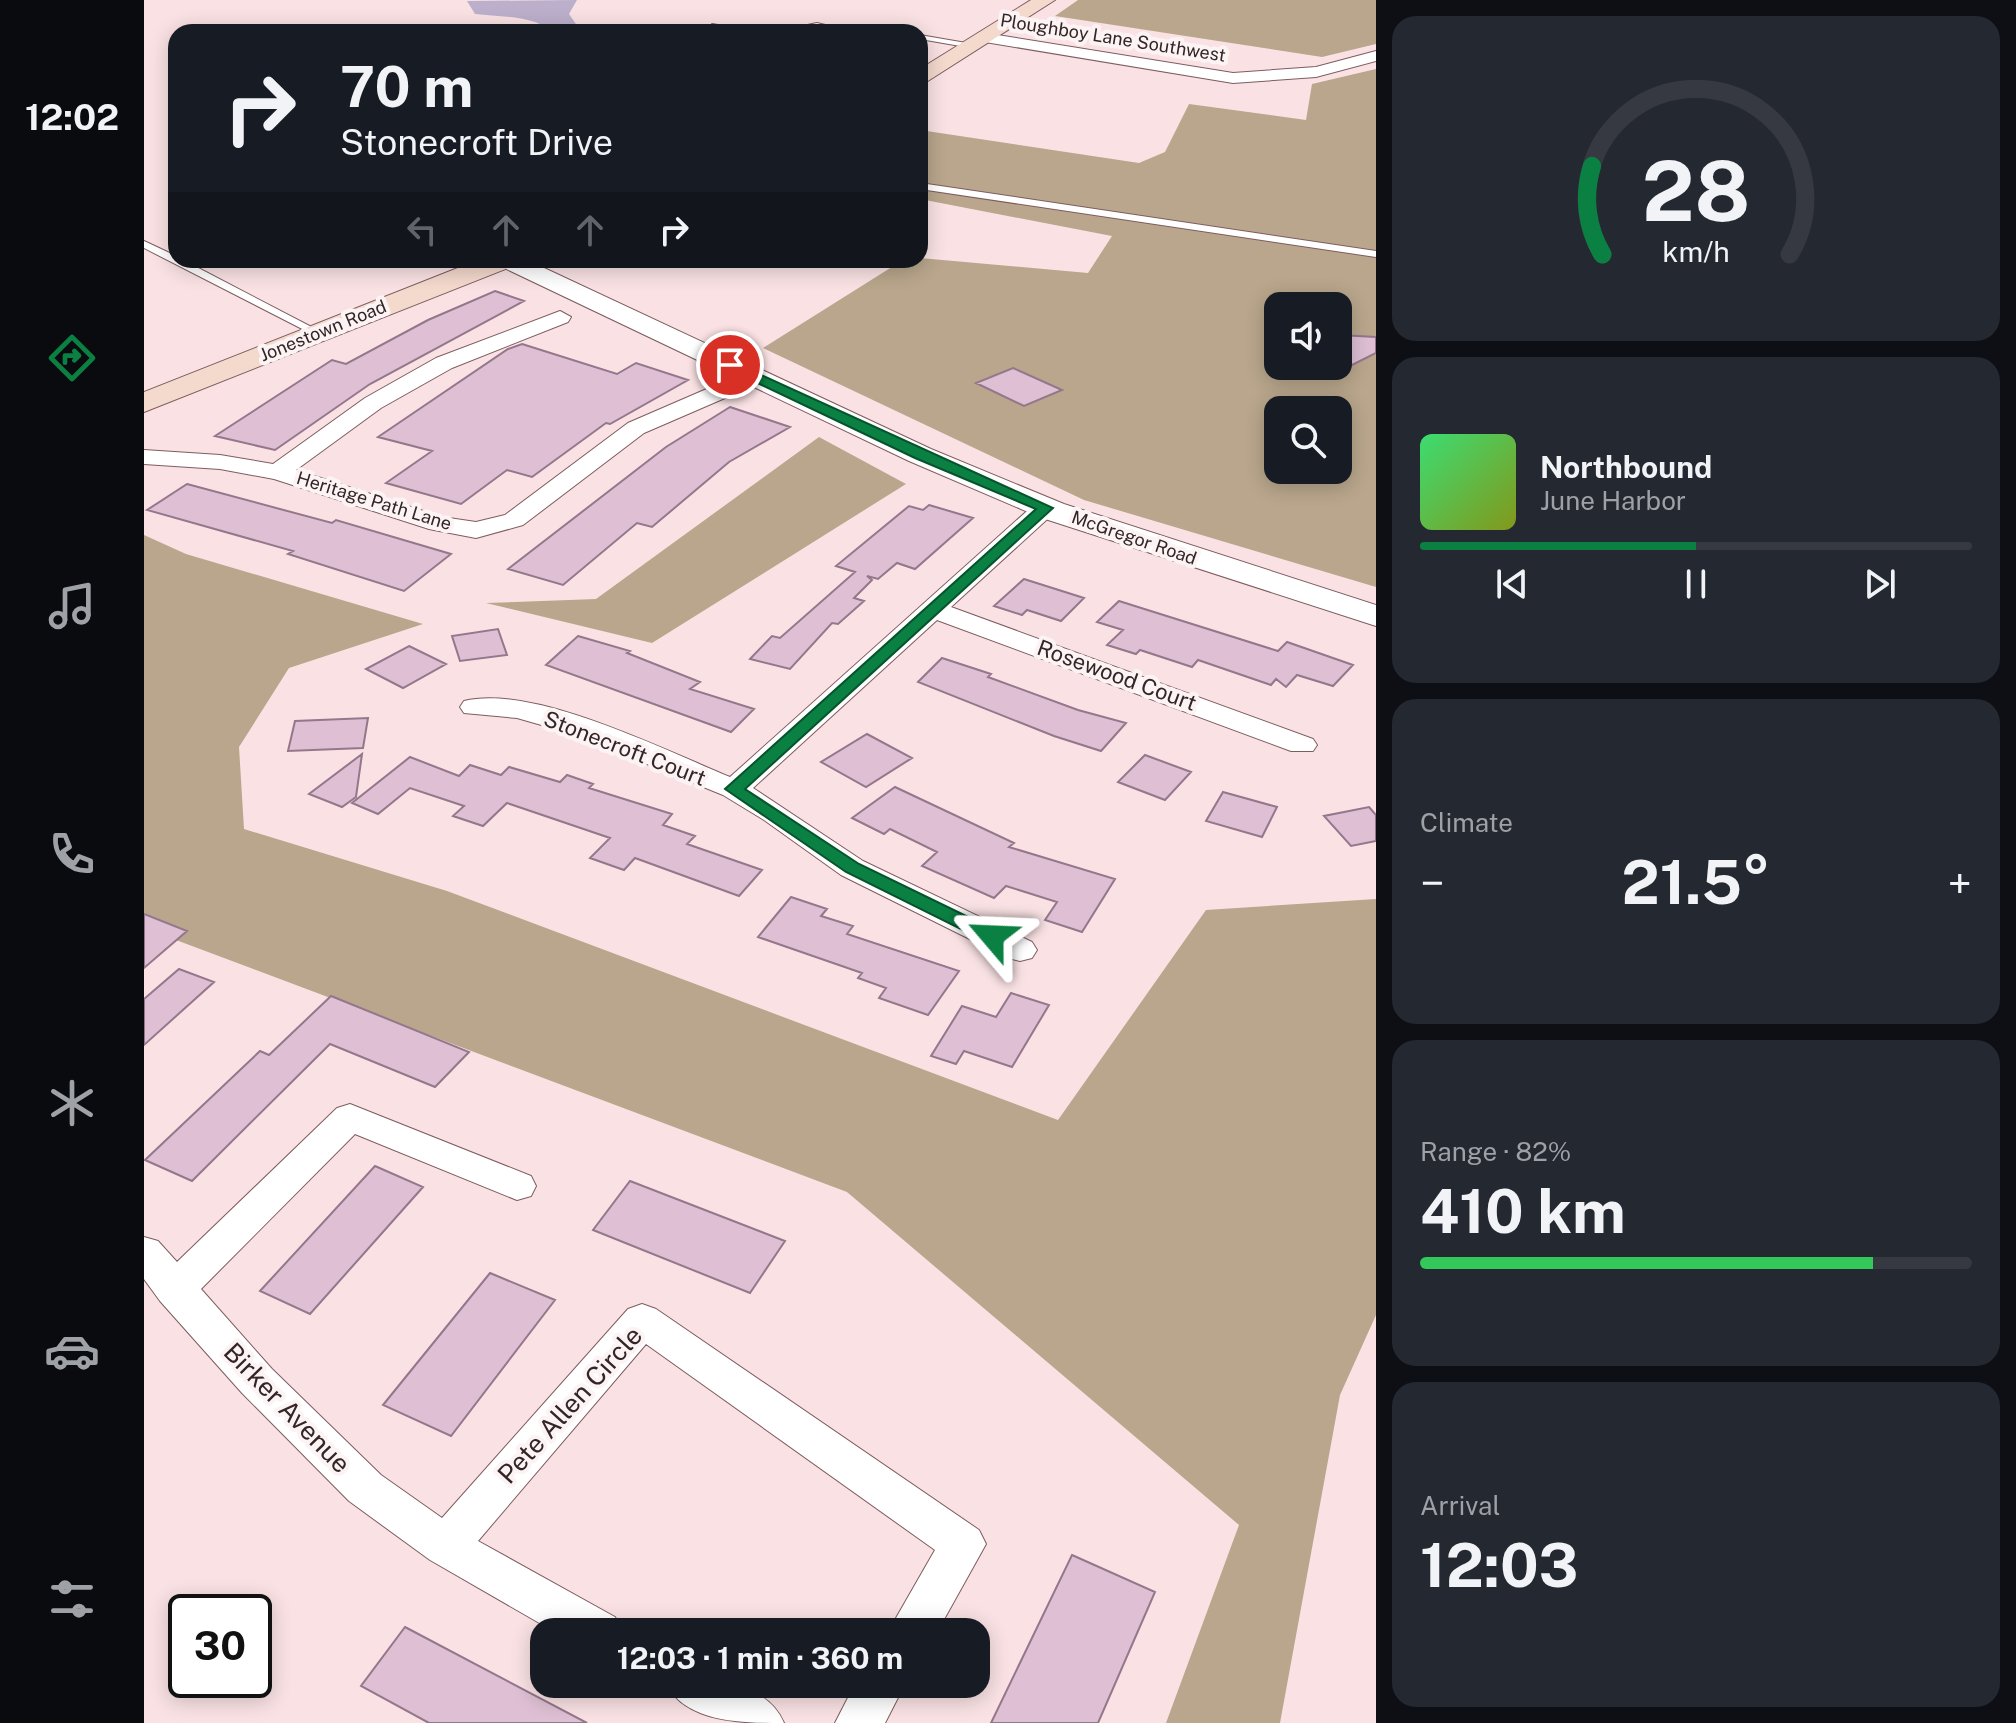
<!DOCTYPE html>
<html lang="en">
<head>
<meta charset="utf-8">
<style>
	:root { --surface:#171b24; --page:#242831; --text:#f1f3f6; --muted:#9ea1a6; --line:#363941; --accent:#0b8043 }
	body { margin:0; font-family:"Public Sans",sans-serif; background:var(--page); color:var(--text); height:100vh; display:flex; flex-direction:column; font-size:30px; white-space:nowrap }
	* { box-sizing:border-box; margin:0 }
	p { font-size:26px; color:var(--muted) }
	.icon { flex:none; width:44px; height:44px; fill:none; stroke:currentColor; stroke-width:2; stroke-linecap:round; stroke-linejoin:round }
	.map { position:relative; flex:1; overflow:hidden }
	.side { display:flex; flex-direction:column; gap:16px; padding:16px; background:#0d0f14; width:640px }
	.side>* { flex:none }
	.guide { position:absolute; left:24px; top:24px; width:760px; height:244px; border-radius:24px; box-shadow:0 4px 20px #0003; background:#171b24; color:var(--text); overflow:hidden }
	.buttons { position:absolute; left:1120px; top:292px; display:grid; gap:16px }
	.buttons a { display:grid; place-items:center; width:88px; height:88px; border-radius:16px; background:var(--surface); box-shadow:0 4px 20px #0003; font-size:40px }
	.speed { position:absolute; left:24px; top:1594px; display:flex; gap:16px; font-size:40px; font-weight:700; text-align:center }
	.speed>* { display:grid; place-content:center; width:104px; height:104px; border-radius:50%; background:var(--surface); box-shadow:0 4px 20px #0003; line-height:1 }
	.speed .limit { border:4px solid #111; border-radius:12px; background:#fff; color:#111 }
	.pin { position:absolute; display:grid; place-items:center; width:68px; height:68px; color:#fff; margin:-34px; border:4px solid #fff; border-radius:50%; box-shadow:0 2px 8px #0007 }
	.me { position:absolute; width:88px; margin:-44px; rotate:296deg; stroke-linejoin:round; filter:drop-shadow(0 0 6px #0008) }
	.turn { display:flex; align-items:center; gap:28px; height:168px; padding:0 40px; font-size:36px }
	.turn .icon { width:104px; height:104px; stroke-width:2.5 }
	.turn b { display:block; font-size:56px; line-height:68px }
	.lanes { display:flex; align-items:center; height:76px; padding:0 40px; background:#0003; justify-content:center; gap:40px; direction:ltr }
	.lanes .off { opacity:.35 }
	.big { font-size:60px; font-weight:700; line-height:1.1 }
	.side .widget { flex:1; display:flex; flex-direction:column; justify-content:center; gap:12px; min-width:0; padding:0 28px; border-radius:24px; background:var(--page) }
	.side .dial { align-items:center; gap:0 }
	.dial svg { height:208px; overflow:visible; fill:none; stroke:var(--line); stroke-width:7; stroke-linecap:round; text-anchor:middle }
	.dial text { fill:var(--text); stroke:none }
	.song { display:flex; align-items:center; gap:24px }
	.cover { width:96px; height:96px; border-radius:12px; background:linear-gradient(135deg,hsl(140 70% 55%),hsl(70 70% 35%)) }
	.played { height:8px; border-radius:4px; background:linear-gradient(90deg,var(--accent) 50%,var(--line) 50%) }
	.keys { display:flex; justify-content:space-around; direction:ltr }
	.heat { display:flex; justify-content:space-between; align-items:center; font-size:44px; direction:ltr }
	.charge { height:12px; border-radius:6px; background:linear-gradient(90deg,#34c759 82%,var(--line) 0) }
	.trip { position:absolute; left:386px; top:1618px; width:460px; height:80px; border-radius:24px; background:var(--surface); box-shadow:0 4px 20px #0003; font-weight:700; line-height:80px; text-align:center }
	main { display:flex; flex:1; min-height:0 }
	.tabs { display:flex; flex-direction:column; width:144px; justify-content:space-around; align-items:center; background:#090b0e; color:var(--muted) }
	.tabs .icon { width:56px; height:56px }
	.tabs .active { color:var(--accent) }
	.tabs b { font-size:36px; color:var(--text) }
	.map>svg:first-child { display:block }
	.forest { fill:#b9a68c; fill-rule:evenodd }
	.water { fill:#bcafcb }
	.building { fill:#debfd3; stroke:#94778b; stroke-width:2 }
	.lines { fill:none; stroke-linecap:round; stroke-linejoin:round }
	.service-casing { stroke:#7e5c5f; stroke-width:2 }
	.minor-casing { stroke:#7e5c5f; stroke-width:2 }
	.tertiary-casing { stroke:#7e5c5f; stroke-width:2 }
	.secondary-casing { stroke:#7e5c5f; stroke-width:2 }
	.service { fill:#fff; fill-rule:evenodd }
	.minor { fill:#fff; fill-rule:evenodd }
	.tertiary { fill:#fff; fill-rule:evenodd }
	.secondary { fill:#f4d9cd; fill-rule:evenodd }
	.route { fill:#0b8043; stroke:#07532c; stroke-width:2 }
	.labels { text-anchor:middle; stroke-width:8; stroke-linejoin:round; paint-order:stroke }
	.far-street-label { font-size:18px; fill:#342527; stroke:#fcf4f4 }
	.street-label { font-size:22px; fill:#342527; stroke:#fcf4f4 }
	.near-street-label { font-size:26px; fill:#342527; stroke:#fcf4f4 }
</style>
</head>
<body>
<main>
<nav class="tabs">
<b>12:02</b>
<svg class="icon active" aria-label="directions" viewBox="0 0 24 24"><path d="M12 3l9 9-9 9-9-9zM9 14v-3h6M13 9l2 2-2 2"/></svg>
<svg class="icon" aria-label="music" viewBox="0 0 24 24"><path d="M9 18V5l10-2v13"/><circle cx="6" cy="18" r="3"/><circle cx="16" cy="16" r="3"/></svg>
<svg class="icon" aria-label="phone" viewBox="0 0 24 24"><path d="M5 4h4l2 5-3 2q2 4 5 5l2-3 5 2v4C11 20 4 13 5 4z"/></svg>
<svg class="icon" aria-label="climate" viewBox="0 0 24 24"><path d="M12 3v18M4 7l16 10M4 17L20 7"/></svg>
<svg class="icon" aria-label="car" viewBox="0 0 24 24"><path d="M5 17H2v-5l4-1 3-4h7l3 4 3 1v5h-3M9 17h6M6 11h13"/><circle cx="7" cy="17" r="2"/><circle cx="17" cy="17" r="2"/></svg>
<svg class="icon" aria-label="filters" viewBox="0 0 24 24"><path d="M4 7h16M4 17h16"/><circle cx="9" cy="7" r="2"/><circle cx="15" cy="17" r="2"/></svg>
</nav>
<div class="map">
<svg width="1232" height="1723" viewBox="0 0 1232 1723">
	<rect width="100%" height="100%" fill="#fae2e4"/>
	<path class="forest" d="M934,0H1232V44L1178,57L911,16Z
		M1232,69V587L940,500L619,348L759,260L776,258L944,273L968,236L776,199V130L995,163L1021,152L1045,104L1162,120L1168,84ZM1134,306H1194V366H1134ZM1134,410H1194V470H1134Z
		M675,437L762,484L508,643L342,603L452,599Z
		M0,535L42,554L279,624L145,668L95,747L100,829L303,891L914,1120L1062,910L1232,899V1315L1196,1395L1136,1723H1022L1095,1525L703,1192L0,928Z"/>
	<path class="water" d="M433,0L425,14L434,27C418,38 405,27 391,22C373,16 349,16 331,14L323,1Z"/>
	<path class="building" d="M351,291L380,301L226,384L131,450L71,436L188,360L202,364L284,320Z
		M1194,335L1232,337V353L1204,367Z
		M378,344L473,374L492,363L544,380L466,424L462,423L388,477L363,470L317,504L242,483L288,451L234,437L364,349Z
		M869,368L918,390L880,406L832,383Z
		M586,407L646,427L585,462L508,527L493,523L419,585L364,569L522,447Z
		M43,484L188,523L192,520L307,554L260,591L144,554L149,551L3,510Z
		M785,505L829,518L771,569L753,563L734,579L723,576L728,580L710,598L720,601L694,624L688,623L646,669L606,659L628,636L636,638L711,572L692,566L765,506L779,510Z
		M880,579L940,598L917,621L883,610L878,615L850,606Z
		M975,601L1134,651L1143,642L1209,665L1189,686L1153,675L1142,687L1132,679L1127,685L1054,660L1048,667L996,650L992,654L963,645L979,630L953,622Z
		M354,629L363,655L316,661L308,636Z
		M434,636L486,651L483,653L556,682L546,689L610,709L587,732L402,665Z
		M265,646L302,664L259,688L222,669Z
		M798,658L847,674L844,677L934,710L982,723L957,751L910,736L774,682Z
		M224,718L219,748L144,751L151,721Z
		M723,734L768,758L722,787L677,762Z
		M218,754L212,797L198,807L165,794Z
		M1001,755L1047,772L1021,800L974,782Z
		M266,757L315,776L326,765L357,775L365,767L416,782L423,775L449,784L445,788L528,814L519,825L551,836L543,844L618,870L595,896L491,858L480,870L446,858L466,838L363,803L339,826L309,816L320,806L266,788L234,814L208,803Z
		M751,787L870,843L865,847L971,879L938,932L901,920L913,902L862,886L850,898L778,866L793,852L746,829L740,834L708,818Z
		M1079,792L1133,807L1118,837L1062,821Z
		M1225,807L1232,815V841L1207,846L1180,816Z
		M647,897L683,909L677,916L709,926L703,934L815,971L784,1015L735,998L742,988L714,978L718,973L614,937Z
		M0,914L43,931L0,968Z
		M35,969L70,982L0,1045V999Z
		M867,993L905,1005L868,1067L820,1051L812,1064L787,1056L818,1006L852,1017Z
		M187,996L325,1052L291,1087L186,1044L48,1181L1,1160L116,1051L125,1055Z
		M231,1166L279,1187L166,1314L116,1291Z
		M486,1181L641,1241L606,1293L449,1230Z
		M346,1273L411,1300L307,1436L239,1405Z
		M928,1555L1011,1592L954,1723H847Z
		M261,1627L443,1723H285L217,1686Z"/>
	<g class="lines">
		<g class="service-casing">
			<path id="service" d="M673,23L710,32L673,27L630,32Z
				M568,24L604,30L608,32L571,28Z
				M776,35L828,44L832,46L828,48L776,39Z
				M776,183L1232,251V257L776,189Z
				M0,241L32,256V260H39L179,333L170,335L0,248Z"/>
		</g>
		<g class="minor-casing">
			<path id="minor" d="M841,33L1089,73L1172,67L1232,51V61L1172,77L1089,83L835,41L833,38Z
				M416,311L427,317L424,322L308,368L237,408L152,470L298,517L332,522L361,515L484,423L602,372L610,370L621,377L618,382L500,433L379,525L332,538L285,529L130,479L76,469L0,464V450L76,455L129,464L221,398L292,358Z
				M901,500L910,503L914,508L910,513L807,607L1169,739L1173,745L1169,751H1147L793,620L609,788L719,861L888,942L893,950L888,958L876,961L864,958L697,875L620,820L579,795L429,734L373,718L320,713L316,707L320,701C389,684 520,750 586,777L892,503Z
				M206,1104L387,1176L392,1186L387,1196L373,1200L211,1134L57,1289L128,1369L237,1475L298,1518L484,1309L498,1304L512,1309L835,1530L842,1544L793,1632H744L791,1550L502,1344L334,1541L471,1617L478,1632H411L286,1560L205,1501L98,1393L16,1301L0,1279V1237L14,1241L33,1262L193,1108Z
				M522,1684C564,1684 620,1677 640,1723C598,1723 543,1723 522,1684Z
				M711,1684H761L741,1723H691Z"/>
		</g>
		<g class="tertiary-casing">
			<path id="tertiary" d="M350,260H383L787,449L920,504L1232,605V626L898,518L765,461L354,265Z"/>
		</g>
		<g class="secondary-casing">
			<path id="secondary" d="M887,0H911L776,86V69Z
				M334,260H373L369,266L0,412V392Z"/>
		</g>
		<use href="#service" class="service"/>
		<use href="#minor" class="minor"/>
		<use href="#tertiary" class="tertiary"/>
		<use href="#secondary" class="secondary"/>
	</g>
	<path class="route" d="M582,363H591L909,508L601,789L715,864L855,932V941H841L702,872L581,789L892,509L771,458L582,368Z"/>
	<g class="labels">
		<g class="far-street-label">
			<text transform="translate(969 38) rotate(9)" y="6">Ploughboy Lane Southwest</text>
			<text transform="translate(179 331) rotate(-22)" y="6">Jonestown Road</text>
			<text transform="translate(230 501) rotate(17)" y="6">Heritage Path Lane</text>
			<text transform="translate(990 538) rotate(19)" y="6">McGregor Road</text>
		</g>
		<g class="street-label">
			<text transform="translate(973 675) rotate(20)" y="8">Rosewood Court</text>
			<text transform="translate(481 748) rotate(21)" y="8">Stonecroft Court</text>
		</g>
		<g class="near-street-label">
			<text transform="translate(426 1405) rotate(-48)" y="9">Pete Allen Circle</text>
			<text transform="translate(143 1408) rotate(46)" y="9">Birker Avenue</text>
		</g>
	</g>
</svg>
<div class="buttons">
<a><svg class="icon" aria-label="sound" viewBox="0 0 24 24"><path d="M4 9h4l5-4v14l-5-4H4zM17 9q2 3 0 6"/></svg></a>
<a><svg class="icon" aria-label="search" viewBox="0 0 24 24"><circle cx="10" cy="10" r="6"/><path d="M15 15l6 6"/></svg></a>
</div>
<div class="speed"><div class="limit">30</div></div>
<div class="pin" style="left:586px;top:365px;background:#d93025"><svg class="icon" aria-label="arrive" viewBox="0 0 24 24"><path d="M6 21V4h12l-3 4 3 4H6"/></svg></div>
<svg class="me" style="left:848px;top:936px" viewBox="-20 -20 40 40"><path d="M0-17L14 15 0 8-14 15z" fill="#0b8043" stroke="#fff" stroke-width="4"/></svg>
<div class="trip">12:03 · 1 min · 360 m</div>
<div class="guide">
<div class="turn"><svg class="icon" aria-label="right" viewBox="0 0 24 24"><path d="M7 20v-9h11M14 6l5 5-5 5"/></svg><div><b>70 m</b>Stonecroft Drive</div></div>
<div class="lanes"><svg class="icon off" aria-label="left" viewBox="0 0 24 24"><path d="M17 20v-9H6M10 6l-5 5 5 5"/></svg><svg class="icon off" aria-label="ahead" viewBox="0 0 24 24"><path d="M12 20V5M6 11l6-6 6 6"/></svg><svg class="icon off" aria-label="ahead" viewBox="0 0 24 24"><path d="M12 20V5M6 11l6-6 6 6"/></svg><svg class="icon" aria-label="right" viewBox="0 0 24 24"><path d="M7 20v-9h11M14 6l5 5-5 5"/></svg></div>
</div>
</div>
<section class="side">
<div class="widget dial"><svg viewBox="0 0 100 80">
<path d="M14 69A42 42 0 1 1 86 69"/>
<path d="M14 69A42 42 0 0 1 10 35" stroke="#0b8043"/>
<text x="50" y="56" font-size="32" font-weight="700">28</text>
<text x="50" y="72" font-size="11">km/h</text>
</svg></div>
<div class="widget">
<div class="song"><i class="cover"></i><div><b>Northbound</b><p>June Harbor</p></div></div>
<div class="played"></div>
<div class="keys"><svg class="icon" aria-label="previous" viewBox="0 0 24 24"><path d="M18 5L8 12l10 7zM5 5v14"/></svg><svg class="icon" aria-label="pause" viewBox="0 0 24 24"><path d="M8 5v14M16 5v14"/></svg><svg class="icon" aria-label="next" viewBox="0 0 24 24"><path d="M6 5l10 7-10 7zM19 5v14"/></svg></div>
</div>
<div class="widget"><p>Climate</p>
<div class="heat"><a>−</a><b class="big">21.5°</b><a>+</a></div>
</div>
<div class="widget"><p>Range · 82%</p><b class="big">410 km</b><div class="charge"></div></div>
<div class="widget"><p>Arrival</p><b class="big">12:03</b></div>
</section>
</main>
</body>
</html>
